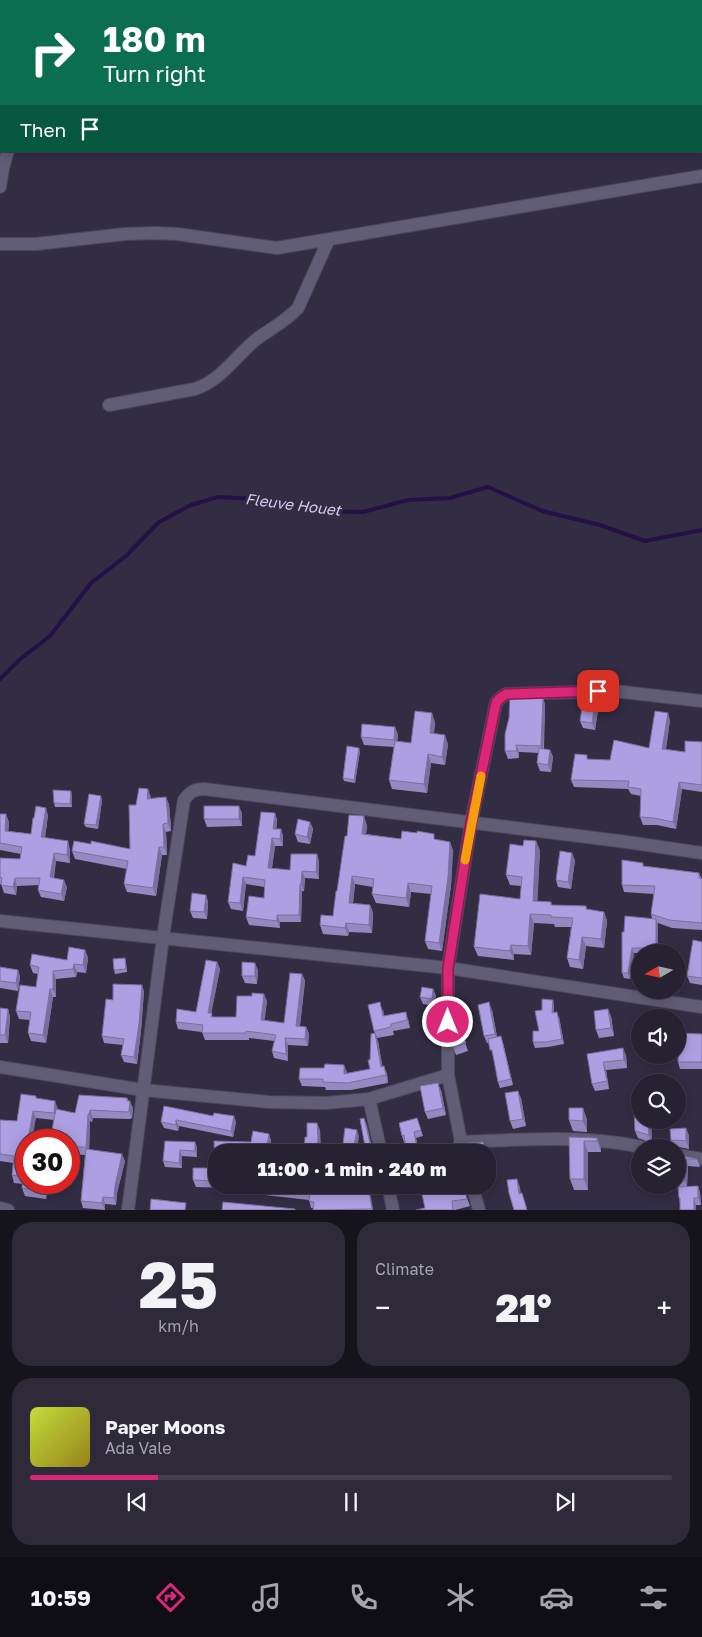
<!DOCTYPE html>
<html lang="en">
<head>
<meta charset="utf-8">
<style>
	:root { --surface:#262232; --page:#2e2a3a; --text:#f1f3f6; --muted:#a4a4ac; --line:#423f4d; --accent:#db2777 }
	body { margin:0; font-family:"Golos Text",sans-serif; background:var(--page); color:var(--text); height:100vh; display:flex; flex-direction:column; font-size:19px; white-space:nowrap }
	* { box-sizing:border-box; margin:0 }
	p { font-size:16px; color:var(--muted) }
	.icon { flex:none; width:28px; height:28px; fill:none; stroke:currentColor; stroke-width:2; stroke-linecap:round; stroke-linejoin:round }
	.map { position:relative; height:1210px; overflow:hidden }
	.details { display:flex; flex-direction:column; gap:12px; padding:12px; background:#15131c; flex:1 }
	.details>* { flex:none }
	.banner { position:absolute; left:0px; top:0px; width:702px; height:152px; box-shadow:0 2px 12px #0003,0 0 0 1px var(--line); background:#0b6e4f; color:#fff; overflow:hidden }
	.needle { width:32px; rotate:261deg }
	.fabs { position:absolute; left:631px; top:944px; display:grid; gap:10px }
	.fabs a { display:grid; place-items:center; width:55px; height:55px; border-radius:50%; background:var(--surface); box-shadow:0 2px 12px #0003,0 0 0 1px var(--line); font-size:25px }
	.speed { position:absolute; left:15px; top:1129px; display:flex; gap:10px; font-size:25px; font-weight:700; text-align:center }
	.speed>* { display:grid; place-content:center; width:65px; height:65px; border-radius:50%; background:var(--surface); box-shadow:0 2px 12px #0003,0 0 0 1px var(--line); line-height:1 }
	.speed .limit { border:8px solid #d22; background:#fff; color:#111 }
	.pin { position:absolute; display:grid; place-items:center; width:42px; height:42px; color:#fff; margin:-21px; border-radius:10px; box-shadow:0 2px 8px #0006 }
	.me { position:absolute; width:55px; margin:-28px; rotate:0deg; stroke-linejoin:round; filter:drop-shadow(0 0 4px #0008) }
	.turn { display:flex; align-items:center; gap:18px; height:105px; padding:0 20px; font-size:22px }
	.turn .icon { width:65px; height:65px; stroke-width:2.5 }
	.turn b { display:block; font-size:35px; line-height:42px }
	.then { display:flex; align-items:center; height:48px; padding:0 20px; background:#0003; gap:10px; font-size:19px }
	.big { font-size:38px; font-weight:800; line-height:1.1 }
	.details .widget { flex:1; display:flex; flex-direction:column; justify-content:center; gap:8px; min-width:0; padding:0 18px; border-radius:20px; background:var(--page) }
	.details .dial { align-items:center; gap:0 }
	.dial b { font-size:65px; line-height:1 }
	.song { display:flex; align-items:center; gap:15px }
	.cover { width:60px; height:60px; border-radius:8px; background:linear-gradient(135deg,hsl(70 70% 55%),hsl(50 70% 35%)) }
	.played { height:5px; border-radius:2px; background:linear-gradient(90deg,var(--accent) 20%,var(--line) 20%) }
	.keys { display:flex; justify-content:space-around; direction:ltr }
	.heat { display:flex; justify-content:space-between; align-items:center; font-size:28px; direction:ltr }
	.details .tiles { flex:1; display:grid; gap:12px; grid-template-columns:1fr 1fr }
	.widget:last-child { grid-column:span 2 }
	.trip { position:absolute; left:208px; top:1144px; width:288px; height:50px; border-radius:20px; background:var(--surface); box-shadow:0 2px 12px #0003,0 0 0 1px var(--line); font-weight:800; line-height:50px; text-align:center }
	.dock { display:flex; height:80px; justify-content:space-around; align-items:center; background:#0f0e14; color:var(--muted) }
	.dock .icon { width:35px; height:35px }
	.dock .selected { color:var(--accent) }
	.dock b { font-size:22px; color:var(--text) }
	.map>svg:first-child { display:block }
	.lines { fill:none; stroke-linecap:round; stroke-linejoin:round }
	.stream { stroke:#231046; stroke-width:4 }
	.street-casing { stroke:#4c485b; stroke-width:14 }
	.street { stroke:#625d76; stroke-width:12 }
	.wall { fill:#9589c2 }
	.shaded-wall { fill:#796f9e }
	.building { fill:#ad9fe2; stroke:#796f9e }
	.route-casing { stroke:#8e194d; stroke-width:12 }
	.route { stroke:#db2777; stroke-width:9 }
	.slow { stroke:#f59e0b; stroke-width:9 }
	.labels { text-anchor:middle; stroke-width:5; stroke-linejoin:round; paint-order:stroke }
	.water-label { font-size:15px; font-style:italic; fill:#d3cdf1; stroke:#322d43 }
</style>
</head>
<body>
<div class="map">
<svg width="702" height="1210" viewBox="0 0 702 1210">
	<rect width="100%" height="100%" fill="#322d43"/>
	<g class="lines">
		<path class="stream" d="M0,679L18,661L50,636L91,583L126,556L159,522L191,505L218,497L256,499L315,511L363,512L408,500L450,498L488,487L542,511L600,525L645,541L702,530"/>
		<g class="street-casing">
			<path id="street" d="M118,1L119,0
				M0,187L3,168L8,151
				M0,244H36L125,234L154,233L177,234L277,248L702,176
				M109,405L195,389C222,380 236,355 258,338C272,328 286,321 298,308L329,239
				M0,921L448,968L702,1007
				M0,1067L143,1090L269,1102L326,1103L369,1099
				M460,1142C520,1140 588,1134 646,1148
				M381,1152L369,1099L448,1075
				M463,1152L448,1075V968L471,823L496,703L499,699L506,694L614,691L702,701
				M678,1155L702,1159
				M388,1185L393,1210
				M472,1185L479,1210
				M0,1208L8,1210
				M128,1210L163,937L184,800C190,792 194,789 204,789L627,842L702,853"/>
		</g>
		<use href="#street" class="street"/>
	</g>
	<path class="wall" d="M524,694V696L543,697L545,705L544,749L550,750L553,757L551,772L540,771L537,763L539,753L519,752V758L508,759L505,751Z
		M595,703L598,710L595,730L583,728L580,721Z
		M670,720L666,749L685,752L702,742V792L682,789L676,829L657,825H643L640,817L641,796L631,794L628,789L574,787L571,780L610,760L649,748Z
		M435,722L434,733L448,744L445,765L431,763L427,793L392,789L389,780L394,747L364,745L361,737L398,734L397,741L411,743Z
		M360,751L355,783L344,781L343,778Z
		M72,795V807H55L54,803Z
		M151,797V798L166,797L169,805L171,828V831L166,832L167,855H162L156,896L127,892L124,884L127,869L75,859L72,851L91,844L130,849L136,805Z
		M102,800L98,829L86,827L84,824Z
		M242,813V826L207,827L204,819Z
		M275,813L277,820L276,829H281L283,836V846H275L272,868L290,870L317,854L319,862V879L305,878L304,891H302L301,922H280V928L249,925L246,917L264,898V887L246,884L243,911L231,909L228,902L246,866L255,856Z
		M0,814L9,822L8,831L31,834L34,818L48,815L45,838L70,849V863L56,861L54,878L67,887L64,901L41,897L38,890L39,885L17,886L16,895L4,893L1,884H0V858L20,859L21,854L0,850Z
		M310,822L313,829L310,844L298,842L295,834Z
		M367,825L366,834L401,839L437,840L453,850L451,885L442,951L428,949L425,941L431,894L411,892L409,907L376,903L372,894L373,887L355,884L353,903L370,905L373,913L372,933L349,932L348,936L323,934L320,925L333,916L347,836Z
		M540,850L537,901L551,902L552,905L586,906L587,909L604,912L607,921L604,948L586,946L583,969L570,967L567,958L571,927H555L554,924L534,923L531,955L514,954V960L478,956L474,947L520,899L521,886L510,885L506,875Z
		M575,860L571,889L558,887L556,880Z
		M644,866L699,873L702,879V930L672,928L658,923V952H640V953H634L630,979L624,978L622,973L624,932L652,918L651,914L654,894L624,892L622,885Z
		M206,895L208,902L207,919L193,918L190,911Z
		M702,942V985L690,983L687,976Z
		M85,950L88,958L86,973L77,972L76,977L56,979V997H53L46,1043L31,1041L28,1033L30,1020L19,1019L16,1011L36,987L38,974L33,973L30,965L67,960Z
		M125,958L126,962L127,972L115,974L114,970Z
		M217,962L220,969L211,1013L213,1017H236L267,1001L264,1020L284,1023L302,974L305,981L300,1026L306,1027L309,1034L308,1046L288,1045V1061L274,1058L272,1051L274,1041L249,1038V1040H205L202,1032L178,1029L176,1022L196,1012Z
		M0,967L18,970L20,977L18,991L0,988Z
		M258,970L257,984L245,983L242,976Z
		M433,989L436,996L434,1006L423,1004L420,997Z
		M144,991L141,1031L137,1064L124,1062L121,1055L123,1045L104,1043L102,1036L113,1000Z
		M554,1005V1012L559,1017L564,1044L548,1047L535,1048L533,1042L539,1031L542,1010Z
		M0,1008L8,1009L10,1017L8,1043H0Z
		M383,1009L384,1016L408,1019L410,1028L393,1031L394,1035L377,1038L374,1031Z
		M492,1010L497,1037L503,1043L513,1085L500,1088L498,1082L493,1056L489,1043H487L484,1036Z
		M611,1016L614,1036L599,1038L596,1030Z
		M460,1027L468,1051L456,1055L453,1047Z
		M702,1034V1069H680L678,1062Z
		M378,1041L382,1067L384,1066L387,1074L388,1083L351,1090H326L325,1087L302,1086L299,1079L347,1072V1073L370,1069V1060Z
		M587,1054L626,1055L627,1068L606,1070L609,1089L595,1091L592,1084Z
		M441,1090L446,1115L428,1119L425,1112Z
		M127,1098L133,1108L132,1118L130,1119L93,1118L92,1122L90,1121L89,1150L125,1161L117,1193L116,1205L105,1204V1210L83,1208L81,1201L85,1155L69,1154V1140L54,1120L36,1118L26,1140V1182H49L46,1199L25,1196L22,1188L23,1184L14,1183L12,1175L13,1163L0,1161V1120L17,1121L37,1099L58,1109V1110L75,1113Z
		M521,1098L526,1126L513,1129L510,1121Z
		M164,1106L213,1116L236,1122L233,1137L179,1126L178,1131L164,1128L161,1122Z
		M417,1118L423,1136L416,1138L419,1152H407L402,1136Z
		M587,1119V1132L573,1131L569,1120Z
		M651,1120L652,1143L638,1138L635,1131Z
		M253,1131L269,1134L271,1141L270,1152H216V1185H323L334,1186L336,1193L367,1185L371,1198L373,1210H313V1208H311L309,1200L230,1191L229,1188L196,1187L193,1180V1168H215L214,1141L251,1142Z
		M689,1135V1149L679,1147L673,1148L671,1141Z
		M569,1137L597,1138L601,1149V1152H588V1190H574L570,1179Z
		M165,1141L197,1147V1157L182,1156V1168L165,1167L163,1161Z
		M483,1142L486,1149L491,1167L486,1169V1152Z
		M678,1155L697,1159L700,1167L688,1166L687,1186H698L700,1193L701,1205H696V1210H680V1203L679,1198L678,1187H673L672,1185H678Z
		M420,1185H448L449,1190L466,1195L470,1206L455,1210H416L425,1208Z"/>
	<path class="shaded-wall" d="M543,697L545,705L543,753L541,746Z
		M595,703L598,710L595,730L592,723Z
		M432,713L435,722L433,742L430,733Z
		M668,713L670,720L665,756L662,749Z
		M395,727L398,734L397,747L394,740Z
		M445,735L448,744L445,765L442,757Z
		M516,745L519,752V758L517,751Z
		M359,748L360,751L355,783L354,780Z
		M550,750L553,757L551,772L548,765Z
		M428,754L431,763L427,793L424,784Z
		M679,782L682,789L676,829L673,822Z
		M148,789L151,797L150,807L147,799Z
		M71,791L72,795V807L70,804Z
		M101,796L102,800L98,829L96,825Z
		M166,797L169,805L171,828V831L168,823Z
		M239,806L242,813V826L239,819Z
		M46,808L48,815L44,844L41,837Z
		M275,813L277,820L276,836L273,829Z
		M6,814L9,822L8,838L5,831Z
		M364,816L367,825L365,842L362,834Z
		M310,822L313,829L310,844L307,837Z
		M163,824L166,832L167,855L164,847Z
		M281,829L283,836V846L280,839Z
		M272,838L275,846L271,875L268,868Z
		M68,841L70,849V863L67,855Z
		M536,841L540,850L537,910L533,901Z
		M450,842L453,850L451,885L442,951L439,943Z
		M159,847L162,855L156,896L153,888Z
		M54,853L56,861L52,884L50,877Z
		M572,853L575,860L571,889L568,882Z
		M317,854L319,862V879L316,872Z
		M302,871L305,878L304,891L301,884Z
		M352,876L355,884L352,912L349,903Z
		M243,877L246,884L243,911L240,903Z
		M15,878L17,886L16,895L13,887Z
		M64,880L67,887L64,901L61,894Z
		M408,883L411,892L409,907L406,898Z
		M300,884L302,891L301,922L299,915Z
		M206,895L208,902L207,919L204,912Z
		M370,905L373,913L372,933L369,925Z
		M604,912L607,921L604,948L601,939Z
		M530,914L534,923L531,955L528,946Z
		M277,915L280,922V928L277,921Z
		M656,919L658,924V952L656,948Z
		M346,923L349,932L348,936L345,928Z
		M582,937L586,946L583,969L579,960Z
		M511,945L514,954V960L510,951Z
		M632,948L634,953L630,979L628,973Z
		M85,950L88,958L86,973L83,965Z
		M217,962L220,969L210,1020L208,1013Z
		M255,963L258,970L257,984L255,976Z
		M74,964L77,972L76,977L73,969Z
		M18,970L20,977L18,991L16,983Z
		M53,971L56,979V997L53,989Z
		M302,974L305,981L299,1033L296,1026Z
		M142,985L144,991L141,1031L137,1064L134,1057Z
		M50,989L53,997L46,1043L43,1035Z
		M433,989L436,996L434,1006L432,999Z
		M264,994L267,1001L264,1027L261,1020Z
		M553,1000L554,1005V1018L552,1013Z
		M489,1002L492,1010L498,1041L495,1034Z
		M8,1009L10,1017L8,1043L5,1035Z
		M608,1009L611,1016L614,1036L611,1028Z
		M406,1012L408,1019L410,1028L407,1020Z
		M557,1012L559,1017L564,1044L562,1039Z
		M306,1027L309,1034L308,1046L305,1039Z
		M375,1033L378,1041L384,1074L381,1067Z
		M501,1036L503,1043L513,1085L511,1079Z
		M285,1038L288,1045V1061L286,1054Z
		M623,1048L626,1055L627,1068L624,1060Z
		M603,1062L606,1070L609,1089L607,1081Z
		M344,1065L347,1072V1081L344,1074Z
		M384,1066L387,1074L388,1083L386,1075Z
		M438,1083L441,1090L446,1115L443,1108Z
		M518,1091L521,1098L526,1126L523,1119Z
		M127,1098L130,1104V1101L133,1108L132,1118L129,1111Z
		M55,1101L58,1109L57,1120L54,1113Z
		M583,1108L587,1119V1132L583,1121Z
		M90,1110L93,1118L92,1122L89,1114Z
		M33,1111L36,1118L32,1140H28Z
		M88,1114L90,1121L89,1155L86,1147Z
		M234,1116L236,1122L233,1137L231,1131Z
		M364,1118L367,1125L373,1152L371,1147Z
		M176,1120L179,1126L178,1131L176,1125Z
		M648,1120H651L652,1143L649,1135Z
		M317,1123L320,1130L321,1145L320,1152H317Z
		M686,1128L689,1135V1149L686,1141Z
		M357,1130L359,1136L357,1152H353Z
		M414,1132L416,1138L419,1152L417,1148Z
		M269,1134L271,1141L270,1152H266Z
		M597,1138L601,1149V1152L597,1141Z
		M584,1141L588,1152V1190L584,1179Z
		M195,1142L197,1147V1157L195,1151Z
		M180,1150L182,1156V1168L179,1163Z
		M122,1154L125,1161L117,1193L116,1205L114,1198L115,1186Z
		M686,1159L688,1166L687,1187L684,1180Z
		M517,1179L520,1187L522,1201L519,1194Z
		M45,1182H49L46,1199L44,1191Z
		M334,1186L337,1193L333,1194Z
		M698,1186L700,1193L701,1205L698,1198Z
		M369,1191L371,1198L373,1210H372Z
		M103,1197L105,1204V1210L102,1203Z
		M694,1198L696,1205V1210H694Z"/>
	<path class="building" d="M524,694L523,696L543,697L541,746L516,745L517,751H505V734L509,718L510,695Z
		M583,701L595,703L592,723L580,721Z
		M415,711L432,713L430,733L445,735L442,757L428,754L424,784L389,780L395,741L411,743Z
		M655,711L668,713L662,749L685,752V741L702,742V785L679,782L673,822L654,818L640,817L641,789L628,787L629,781L571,780L575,754L587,755V759L610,760L614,740L649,748Z
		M362,724L395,727L394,740L361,737Z
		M347,746L359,748L354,780L343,778Z
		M539,748L550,750L548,765L537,763Z
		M139,788L148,789L147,799L166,797L168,820V823L163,824L164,847H159L153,888L124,884L128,861L72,851L74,841L91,844V841L130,849L129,805H136Z
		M53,790L71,791L70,804L54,803Z
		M89,794L101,796L96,825L84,824Z
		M36,806L46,808L41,837L68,841L67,855L54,853L50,877L64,880L61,894L38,890L40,878H15L13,887L1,885L2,878L0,877V858L20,859L22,847L0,843V814H6L5,831L31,834L33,818H34Z
		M204,806H239V819H204Z
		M261,812L275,813L273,829H281L280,839L272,838L268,868L290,870L291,854H317L316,872L302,871L301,884H300L299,915H277V921L246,917L249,896L264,898L265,880L243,877L240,903L228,902L233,863L246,866L248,855L255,856Z
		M349,815L364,816L362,834L401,839L402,831L417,833V831L434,834V839L450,842L448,877L439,943L425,941L432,886L408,883L406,898L372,894L374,879L352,876L349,903L370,905L369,925L346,923L345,928L320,925L321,915L333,916L336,891H337L345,836H347Z
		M298,819L310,822L307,837L295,834Z
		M524,840L536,841L533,901L551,902V905L586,906V909L604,912L601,939L582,937L579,960L567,958L573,918L551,917V915L530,914L528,946L511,945L510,951L474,947L480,894L520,899L522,877L506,875L510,844L523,846Z
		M560,851L572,853L568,882L556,880Z
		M622,860L643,863V866L699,873V878L702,879V923L669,920L651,914L655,886L622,885Z
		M192,893L206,895L204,912L190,911Z
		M625,916L656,919V948H632L628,973H622V932H624Z
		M693,940L702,942V978L687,976Z
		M69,947L85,950L83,965L74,964L73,969L53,971V989H50L43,1035L28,1033L31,1012L16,1011L20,985L36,987L39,967L30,965L32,954L67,960Z
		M125,958L126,969L114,970L113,959Z
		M206,960L217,962L208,1013H212L211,1017H236L237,996H252V993L264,994L261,1020L284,1023L290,973L302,974L296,1026L306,1027L305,1039L285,1038L286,1054L272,1051L276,1035L246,1031V1033H202L203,1025L176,1022L177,1009L196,1012Z
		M242,962L255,963V976H242Z
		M0,967L18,970L16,983L0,981Z
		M113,984L142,985L139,1024L134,1057L121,1055L124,1039L102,1036L106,999L113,1000Z
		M422,987L433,989L432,999L420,997Z
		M542,999L553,1000L552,1013L557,1012L562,1039L546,1042H533V1031H539L535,1011L542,1010Z
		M380,1002L383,1016L406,1012L407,1020L391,1024V1027L374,1031L368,1005Z
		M489,1002L495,1034L484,1036L478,1005Z
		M0,1008L8,1009L5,1035H0Z
		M608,1009L611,1028L596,1030L594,1011Z
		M460,1027L466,1043L453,1047V1029Z
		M375,1033L381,1067L384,1066L386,1075L348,1083L323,1082V1079H299L300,1068H324L325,1064L344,1065V1074L370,1069L368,1060H370L371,1034Z
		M678,1033L702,1034V1062H678Z
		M501,1036L511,1079L498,1082L492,1050H490L488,1039Z
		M623,1048L624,1060L603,1062L607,1081L592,1084L587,1054Z
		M438,1083L443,1108L425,1112L420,1086Z
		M518,1091L523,1119L510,1121L505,1093Z
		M21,1094L36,1096V1098L55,1101L54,1113L33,1111L28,1140H26V1182H45L44,1191L22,1188L23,1177L12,1175L14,1156L0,1154V1120L17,1121Z
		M79,1095L127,1098V1101H130L129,1111L127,1112L90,1110L89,1114H88L86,1147H69V1140H50L56,1109L75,1113Z
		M164,1106L213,1116L214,1113L234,1116L231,1131L176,1120V1125L161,1122Z
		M569,1108H583V1121L569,1120Z
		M640,1110V1120H648L649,1135L635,1131L634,1111Z
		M364,1118L371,1147L375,1152H366L360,1119Z
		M417,1118L421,1130L414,1132L417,1148L406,1150L404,1135L402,1136L399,1123Z
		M307,1123H317L318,1138L317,1152H304L305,1137H307Z
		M345,1128L357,1130L353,1152H342Z
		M686,1128V1141L676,1140L671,1141L670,1129Z
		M253,1131L269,1134L266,1152H216V1181L193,1180V1168H215L214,1141L251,1142Z
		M569,1137L597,1138V1141H584V1179H570Z
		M165,1141L195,1142V1151L180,1150L179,1163L163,1161Z
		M483,1142L486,1152H471L468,1143Z
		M438,1145L440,1152H426L425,1148Z
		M86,1149L122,1154L115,1186L114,1198L103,1197L102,1203L81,1201Z
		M678,1155L697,1159H686L684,1180H678Z
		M517,1179L519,1194L522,1193L527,1210H514L509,1193L507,1180Z
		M234,1185H323L334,1186L333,1194L367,1185L369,1191L372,1209L313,1210L314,1202L309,1201L310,1194Z
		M420,1185H446L447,1190L464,1188L467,1199L452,1201L453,1210H416L425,1208Z
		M698,1186V1198H694V1210H680V1198H679L678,1187Z
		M151,1199L186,1203L185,1210H150Z
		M223,1202L295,1209V1210H222Z"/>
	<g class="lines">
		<g class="route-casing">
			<path id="route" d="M448,1022V968L471,823L496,703L499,699L506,694L598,691"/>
		</g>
		<use href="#route" class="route"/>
		<path class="slow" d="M465,860L481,776"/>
	</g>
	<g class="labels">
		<g class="water-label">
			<text transform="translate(293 505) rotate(7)" y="5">Fleuve Houet</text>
		</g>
	</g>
</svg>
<div class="fabs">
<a><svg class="needle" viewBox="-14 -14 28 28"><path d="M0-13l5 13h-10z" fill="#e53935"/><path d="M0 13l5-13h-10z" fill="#a4a4ac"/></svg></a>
<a><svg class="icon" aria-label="sound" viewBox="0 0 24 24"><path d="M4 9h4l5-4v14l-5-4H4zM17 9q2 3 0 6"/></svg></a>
<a><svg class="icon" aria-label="search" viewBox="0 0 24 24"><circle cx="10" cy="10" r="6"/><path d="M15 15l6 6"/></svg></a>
<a><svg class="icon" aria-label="layers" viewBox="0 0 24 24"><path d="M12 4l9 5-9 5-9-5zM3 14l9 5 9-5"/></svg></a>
</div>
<div class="speed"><div class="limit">30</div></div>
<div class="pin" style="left:598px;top:691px;background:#d93025"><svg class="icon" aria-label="arrive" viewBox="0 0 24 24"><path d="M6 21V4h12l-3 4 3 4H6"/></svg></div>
<svg class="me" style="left:448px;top:1022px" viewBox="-20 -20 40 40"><circle r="17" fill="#db2777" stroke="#fff" stroke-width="3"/><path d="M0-11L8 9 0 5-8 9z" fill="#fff"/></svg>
<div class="trip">11:00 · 1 min · 240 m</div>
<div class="banner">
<div class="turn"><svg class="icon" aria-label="right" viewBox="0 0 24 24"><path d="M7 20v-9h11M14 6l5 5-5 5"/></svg><div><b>180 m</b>Turn right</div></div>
<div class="then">Then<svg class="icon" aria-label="arrive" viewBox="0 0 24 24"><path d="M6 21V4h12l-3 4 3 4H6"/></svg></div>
</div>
</div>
<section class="details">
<div class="tiles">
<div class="widget dial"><b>25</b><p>km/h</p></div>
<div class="widget"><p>Climate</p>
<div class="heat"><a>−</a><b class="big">21°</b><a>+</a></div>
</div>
<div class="widget">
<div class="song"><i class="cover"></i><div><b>Paper Moons</b><p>Ada Vale</p></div></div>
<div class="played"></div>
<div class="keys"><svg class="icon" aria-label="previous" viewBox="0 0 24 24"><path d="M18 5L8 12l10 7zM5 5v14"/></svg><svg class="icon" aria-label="pause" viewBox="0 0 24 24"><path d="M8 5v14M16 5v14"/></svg><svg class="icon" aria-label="next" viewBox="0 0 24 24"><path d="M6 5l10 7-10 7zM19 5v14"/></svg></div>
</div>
</div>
</section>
<nav class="dock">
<b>10:59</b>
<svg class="icon selected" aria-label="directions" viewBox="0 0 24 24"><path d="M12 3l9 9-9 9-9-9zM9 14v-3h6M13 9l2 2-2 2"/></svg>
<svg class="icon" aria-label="music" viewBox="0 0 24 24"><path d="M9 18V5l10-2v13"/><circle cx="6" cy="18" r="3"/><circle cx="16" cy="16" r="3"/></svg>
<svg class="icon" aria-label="phone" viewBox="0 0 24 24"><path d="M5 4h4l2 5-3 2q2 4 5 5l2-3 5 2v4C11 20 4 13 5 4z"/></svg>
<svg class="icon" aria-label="climate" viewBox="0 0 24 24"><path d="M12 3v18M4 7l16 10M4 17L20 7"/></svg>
<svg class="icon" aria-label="car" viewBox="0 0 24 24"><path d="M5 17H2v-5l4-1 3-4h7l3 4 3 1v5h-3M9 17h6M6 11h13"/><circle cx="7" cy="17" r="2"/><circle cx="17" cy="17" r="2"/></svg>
<svg class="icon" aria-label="filters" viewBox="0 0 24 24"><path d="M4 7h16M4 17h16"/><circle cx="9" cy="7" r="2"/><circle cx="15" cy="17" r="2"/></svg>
</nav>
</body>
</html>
